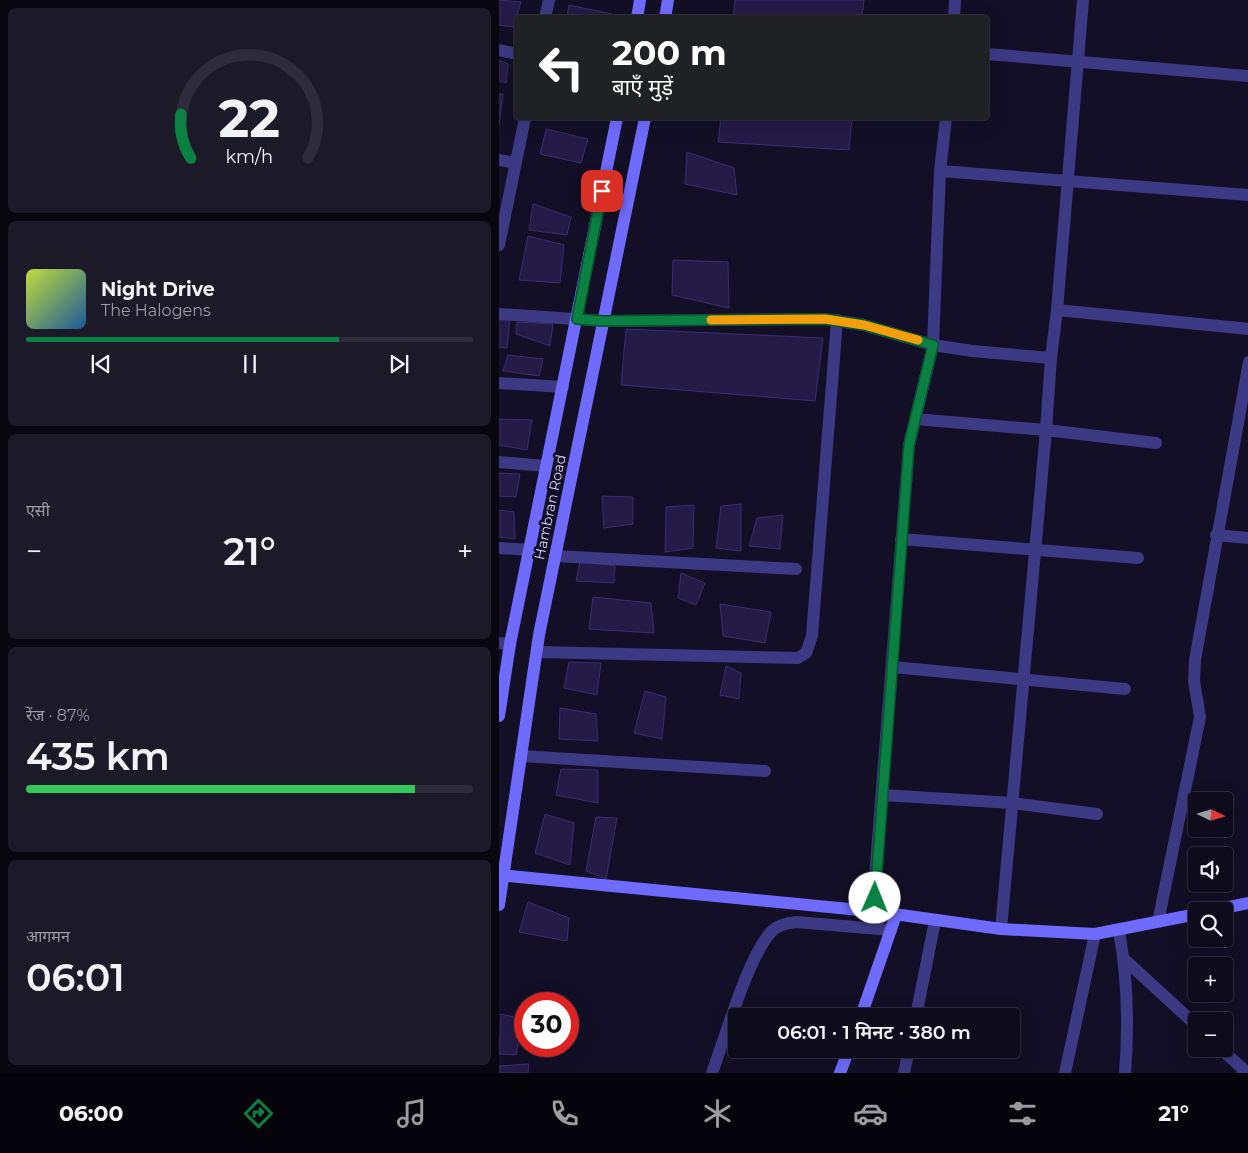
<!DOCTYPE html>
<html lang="hi">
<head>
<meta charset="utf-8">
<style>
	:root { --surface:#0e0b1c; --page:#1c1929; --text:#f1f3f6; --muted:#9b9ba3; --line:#2e2b3b; --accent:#0b8043 }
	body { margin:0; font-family:Montserrat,"Noto Sans Devanagari",sans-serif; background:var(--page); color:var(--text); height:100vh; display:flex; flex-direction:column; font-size:19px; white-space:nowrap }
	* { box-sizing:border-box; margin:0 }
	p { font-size:16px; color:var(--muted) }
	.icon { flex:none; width:28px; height:28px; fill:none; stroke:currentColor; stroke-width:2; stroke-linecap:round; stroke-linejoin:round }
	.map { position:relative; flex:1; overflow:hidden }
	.details { display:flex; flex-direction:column; gap:8px; padding:8px; background:#08060f; width:499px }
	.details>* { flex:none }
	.top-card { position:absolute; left:15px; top:15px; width:475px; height:105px; border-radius:5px; box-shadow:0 5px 20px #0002,0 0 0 1px var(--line); background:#202124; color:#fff; overflow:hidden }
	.needle { width:32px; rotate:95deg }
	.fabs { position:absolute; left:689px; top:792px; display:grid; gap:10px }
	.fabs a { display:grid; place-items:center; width:45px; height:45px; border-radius:5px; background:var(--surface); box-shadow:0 5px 20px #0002,0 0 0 1px var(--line); font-size:25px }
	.speed { position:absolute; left:15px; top:992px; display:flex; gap:10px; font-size:25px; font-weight:700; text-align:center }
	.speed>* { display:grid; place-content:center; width:65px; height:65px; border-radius:50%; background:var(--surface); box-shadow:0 5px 20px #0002,0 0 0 1px var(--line); line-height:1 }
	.speed .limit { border:8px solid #d22; background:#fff; color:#111 }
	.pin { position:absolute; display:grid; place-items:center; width:42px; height:42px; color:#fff; margin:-21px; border-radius:10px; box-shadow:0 2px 8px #0006 }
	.me { position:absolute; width:55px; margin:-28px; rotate:1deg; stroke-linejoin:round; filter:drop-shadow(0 0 4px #0008) }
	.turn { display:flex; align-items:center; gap:18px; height:105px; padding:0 15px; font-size:22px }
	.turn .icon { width:65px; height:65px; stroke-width:2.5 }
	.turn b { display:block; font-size:35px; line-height:42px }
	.big { font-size:38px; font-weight:600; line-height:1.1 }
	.details .card { flex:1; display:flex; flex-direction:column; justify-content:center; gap:8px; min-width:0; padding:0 18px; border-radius:8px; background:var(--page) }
	.details .dial { align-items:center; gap:0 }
	.dial svg { height:130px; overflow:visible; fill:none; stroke:var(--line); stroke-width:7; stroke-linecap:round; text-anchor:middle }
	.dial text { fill:var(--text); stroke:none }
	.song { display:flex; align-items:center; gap:15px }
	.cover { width:60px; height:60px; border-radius:8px; background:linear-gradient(135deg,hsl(70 70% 55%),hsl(210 70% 35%)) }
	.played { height:5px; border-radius:2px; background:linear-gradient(90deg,var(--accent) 70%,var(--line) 70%) }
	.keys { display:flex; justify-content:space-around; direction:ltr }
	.heat { display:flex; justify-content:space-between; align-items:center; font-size:28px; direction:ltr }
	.charge { height:8px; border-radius:4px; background:linear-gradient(90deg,#34c759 87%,var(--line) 0) }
	.trip { position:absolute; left:229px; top:1008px; width:292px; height:50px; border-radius:5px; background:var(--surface); box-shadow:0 5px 20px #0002,0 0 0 1px var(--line); font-weight:600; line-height:50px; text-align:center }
	.tabs { display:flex; height:80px; justify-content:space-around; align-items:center; background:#06040b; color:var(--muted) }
	.tabs .icon { width:35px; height:35px }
	.tabs .current { color:var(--accent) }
	.tabs b { font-size:22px; color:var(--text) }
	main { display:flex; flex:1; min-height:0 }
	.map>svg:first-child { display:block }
	.building { fill:#241b47; stroke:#3b2d73 }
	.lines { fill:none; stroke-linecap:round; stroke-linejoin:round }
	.street { stroke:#3d3a85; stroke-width:12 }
	.secondary { stroke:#6f6bff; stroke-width:12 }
	.route-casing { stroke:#07532c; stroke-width:12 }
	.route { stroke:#0b8043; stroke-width:9 }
	.slow { stroke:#f59e0b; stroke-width:9 }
	.labels { text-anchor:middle; stroke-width:5; stroke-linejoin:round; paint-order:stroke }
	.street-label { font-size:14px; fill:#d9d4ff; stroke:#130f26 }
</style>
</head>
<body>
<main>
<section class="details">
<div class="card dial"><svg viewBox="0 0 100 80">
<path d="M14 69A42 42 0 1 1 86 69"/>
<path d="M14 69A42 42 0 0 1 8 42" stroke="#0b8043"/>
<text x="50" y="56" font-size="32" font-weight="700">22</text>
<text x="50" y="72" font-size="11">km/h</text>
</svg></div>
<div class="card">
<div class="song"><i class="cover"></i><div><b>Night Drive</b><p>The Halogens</p></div></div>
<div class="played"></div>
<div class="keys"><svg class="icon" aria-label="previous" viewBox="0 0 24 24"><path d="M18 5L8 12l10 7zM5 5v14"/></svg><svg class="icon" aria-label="pause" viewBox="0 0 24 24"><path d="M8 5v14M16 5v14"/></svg><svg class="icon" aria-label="next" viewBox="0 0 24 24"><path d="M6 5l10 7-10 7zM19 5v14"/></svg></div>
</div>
<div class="card"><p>एसी</p>
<div class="heat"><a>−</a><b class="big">21°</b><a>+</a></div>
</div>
<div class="card"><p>रेंज · 87%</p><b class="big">435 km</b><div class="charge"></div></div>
<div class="card"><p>आगमन</p><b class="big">06:01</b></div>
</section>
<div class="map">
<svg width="750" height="1073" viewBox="0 0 750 1073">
	<rect width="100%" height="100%" fill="#130f26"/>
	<path class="building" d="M0,0L22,2L14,27L0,25Z
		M236,0H365L363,18H234Z
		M70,5L113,14V18H68Z
		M0,60L9,64L7,83L0,81Z
		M0,94H4L0,125Z
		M222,118H353L350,150L219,142Z
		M47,129L89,139L82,163L41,154Z
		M188,152L235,168L238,195L186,184Z
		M34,204L72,217L68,235L30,230Z
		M29,236L65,245L61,283L20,280Z
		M174,260L229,262L230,308L173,295Z
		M0,319H11L8,348L0,347Z
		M18,322L54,324L51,346L17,334Z
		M127,329L324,338L316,401L122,385Z
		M9,355L44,359L40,376L4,371Z
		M0,419L33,420L28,450L0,445Z
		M0,473L21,474L17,497L0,496Z
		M103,496L134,497V524L105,528Z
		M242,504V551L217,548L222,506Z
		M195,505L194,548L166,552L167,507Z
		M0,510L15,512L16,539L0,537Z
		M284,515L281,549L250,546L258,518Z
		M81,561L116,566L115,583L77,581Z
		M182,573L206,583L197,605L179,598Z
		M94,597L152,603L155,633L90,629Z
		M221,604L272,612L266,643L224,636Z
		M70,662L102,663L98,695L65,688Z
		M227,666L242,673L240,699L221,695Z
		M146,691L167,697L163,739L135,733Z
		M61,708L97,714L99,741L60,739Z
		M62,769L99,770V803L57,795Z
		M46,814L75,823L71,865L36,853Z
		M97,817L118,818L107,879L87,871Z
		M29,902L70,918L68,941L20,932Z
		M2,1014L24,1019L17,1055L0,1054Z
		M30,1064L29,1073H0V1066Z"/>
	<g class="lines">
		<path class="street" d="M46,18L50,0
			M455,18L456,0
			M0,50L18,54
			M488,54L750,76
			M0,160L17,163
			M441,171L447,118
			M0,245L26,118
			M558,310L750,329
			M0,314L105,321L325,319L365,325L434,345L473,351L552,358
			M0,383L64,387
			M416,419L547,430L657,443
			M0,462L47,466
			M717,535L750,538
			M402,539L639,558
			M0,548L30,550
			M56,556L297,569
			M0,643L11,644
			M38,652L299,658L307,653L313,636L338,320
			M394,667L626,689
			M22,756L266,771
			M384,795L513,803L598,814
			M381,912L375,890L410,445L434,345L441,171L750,195
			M659,922L701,717L695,681L696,660L750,362
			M502,929L547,430L552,358L558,310L584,0
			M620,931C629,980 630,1023 626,1073
			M625,959L698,1026
			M417,1016L436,921
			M722,1049L744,1069V1073
			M213,1073C226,1038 249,956 273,931C279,925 288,923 297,922L392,930
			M405,1073L410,1049
			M566,1073L596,934"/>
		<path class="secondary" d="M138,18L141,0
			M166,18L169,0
			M0,716L11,644L118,118
			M0,875L381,912L502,929L596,934L698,914
			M0,905L40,635L146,118
			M710,911L750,903
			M362,1016L397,915
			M341,1073L350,1049"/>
	</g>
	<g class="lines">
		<g class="route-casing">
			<path id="route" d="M103,191L78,319L104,321L326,319L365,325L434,345L410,445L376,898"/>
		</g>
		<use href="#route" class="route"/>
		<path class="slow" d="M212,320L326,319L365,325L419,340"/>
	</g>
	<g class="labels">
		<g class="street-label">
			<text transform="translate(51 507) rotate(-78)" y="5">Hambran Road</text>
		</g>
	</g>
</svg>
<div class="fabs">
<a><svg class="needle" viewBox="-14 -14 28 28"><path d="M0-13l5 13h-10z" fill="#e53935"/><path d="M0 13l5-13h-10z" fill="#9b9ba3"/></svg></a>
<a><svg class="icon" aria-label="sound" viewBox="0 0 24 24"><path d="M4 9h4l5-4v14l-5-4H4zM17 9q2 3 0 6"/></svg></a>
<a><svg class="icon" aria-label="search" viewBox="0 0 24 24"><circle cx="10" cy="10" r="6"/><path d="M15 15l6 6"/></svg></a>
<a>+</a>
<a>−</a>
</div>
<div class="speed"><div class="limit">30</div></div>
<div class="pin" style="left:103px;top:191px;background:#d93025"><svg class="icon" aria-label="arrive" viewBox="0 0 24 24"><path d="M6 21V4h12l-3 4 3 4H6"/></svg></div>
<svg class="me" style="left:376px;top:898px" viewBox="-20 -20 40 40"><circle r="19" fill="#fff"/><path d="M0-13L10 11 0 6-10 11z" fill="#0b8043"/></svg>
<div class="trip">06:01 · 1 मिनट · 380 m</div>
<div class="top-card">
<div class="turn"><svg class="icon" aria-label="left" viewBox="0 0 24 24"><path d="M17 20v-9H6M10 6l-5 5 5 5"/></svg><div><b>200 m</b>बाएँ मुड़ें</div></div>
</div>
</div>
</main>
<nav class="tabs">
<b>06:00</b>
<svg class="icon current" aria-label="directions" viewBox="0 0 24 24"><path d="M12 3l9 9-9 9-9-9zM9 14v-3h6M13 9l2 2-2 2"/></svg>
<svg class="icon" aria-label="music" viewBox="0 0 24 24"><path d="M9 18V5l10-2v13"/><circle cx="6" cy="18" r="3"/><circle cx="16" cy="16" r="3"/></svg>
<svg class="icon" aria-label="phone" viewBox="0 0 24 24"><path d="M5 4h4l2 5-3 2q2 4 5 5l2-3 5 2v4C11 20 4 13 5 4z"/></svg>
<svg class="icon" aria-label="climate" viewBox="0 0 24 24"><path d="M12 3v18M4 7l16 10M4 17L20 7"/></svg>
<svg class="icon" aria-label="car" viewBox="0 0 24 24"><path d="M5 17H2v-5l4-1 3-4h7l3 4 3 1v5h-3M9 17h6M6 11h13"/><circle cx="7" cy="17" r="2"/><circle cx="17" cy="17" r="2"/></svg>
<svg class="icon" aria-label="filters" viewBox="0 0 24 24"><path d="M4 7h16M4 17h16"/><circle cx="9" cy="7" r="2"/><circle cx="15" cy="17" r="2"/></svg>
<b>21°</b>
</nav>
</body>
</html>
